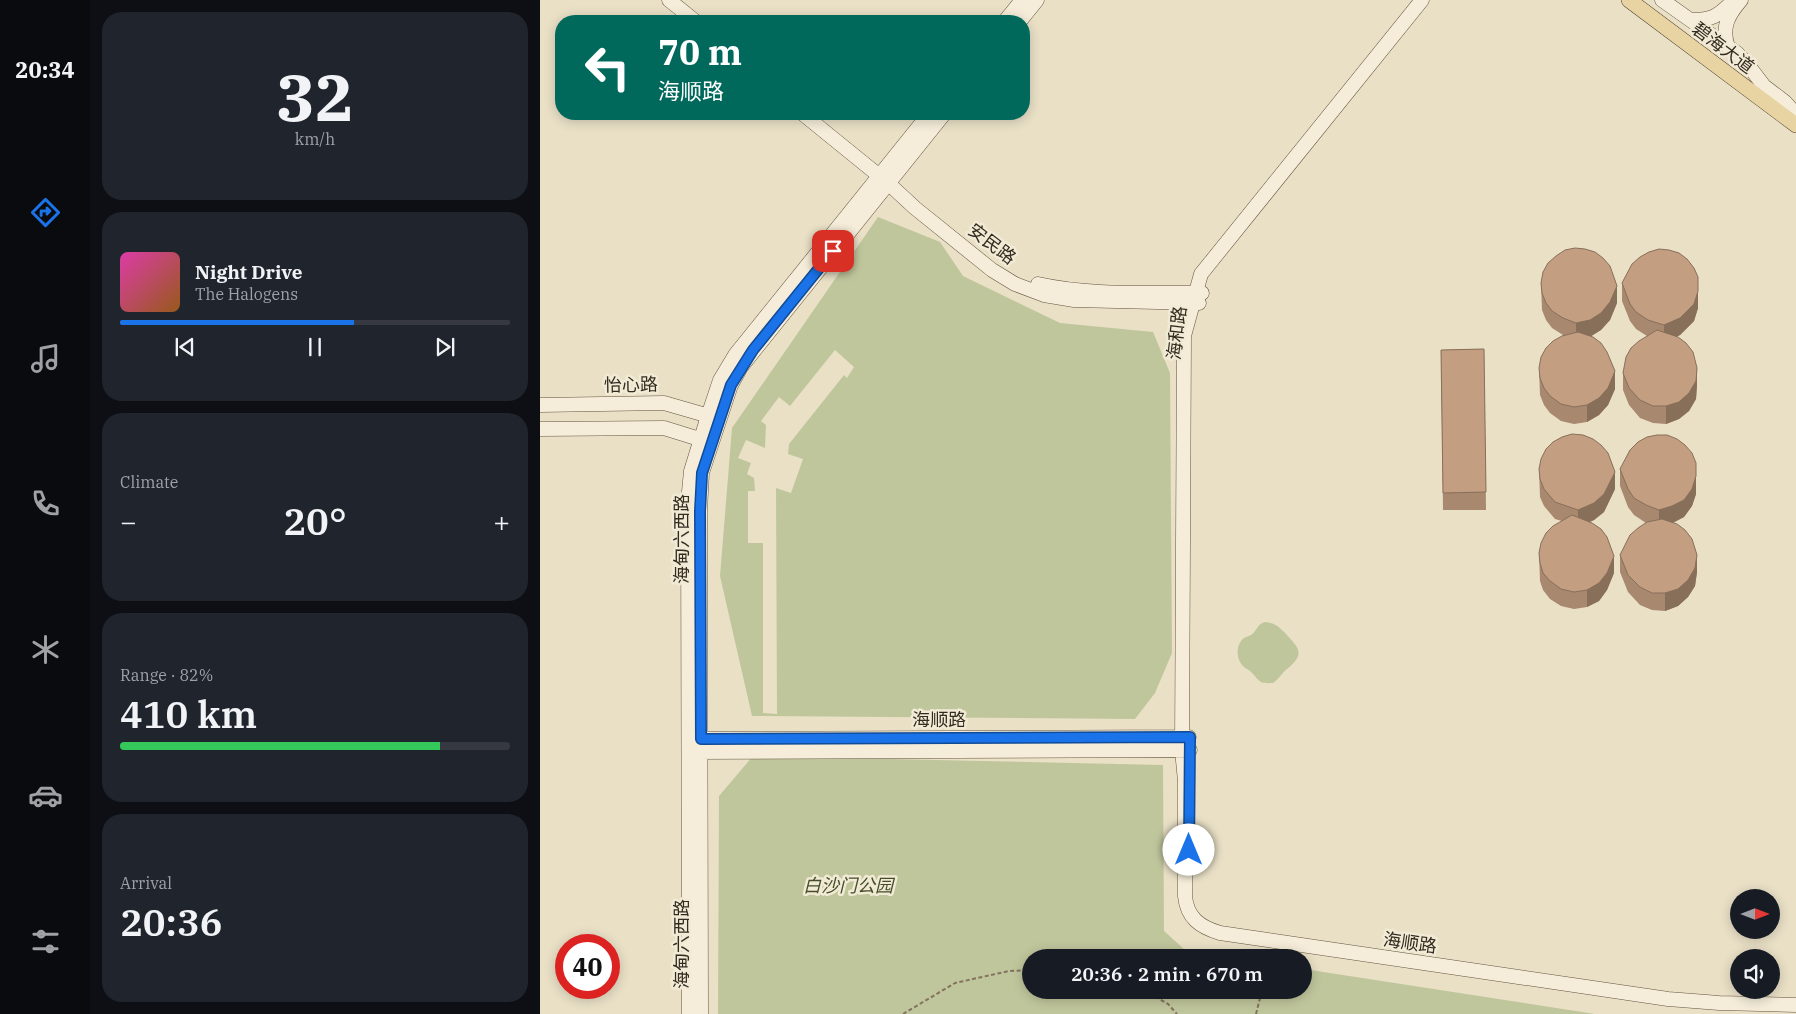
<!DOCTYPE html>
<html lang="en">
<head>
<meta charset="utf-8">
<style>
	:root { --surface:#171b24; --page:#20242c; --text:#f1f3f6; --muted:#9ea1a6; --line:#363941; --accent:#1a73e8 }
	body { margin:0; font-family:"IBM Plex Serif","Noto Sans SC",serif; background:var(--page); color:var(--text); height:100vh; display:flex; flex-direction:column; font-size:19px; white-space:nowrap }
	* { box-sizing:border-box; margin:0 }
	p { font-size:16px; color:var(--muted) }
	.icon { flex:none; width:28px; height:28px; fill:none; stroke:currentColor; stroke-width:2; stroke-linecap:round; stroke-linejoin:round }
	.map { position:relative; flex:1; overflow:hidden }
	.details { display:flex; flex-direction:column; gap:12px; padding:12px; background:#0d0f14; width:450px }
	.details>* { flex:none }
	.banner { position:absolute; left:15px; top:15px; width:475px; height:105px; border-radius:20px; box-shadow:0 2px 12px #0003; background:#00695c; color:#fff; overflow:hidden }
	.needle { width:32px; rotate:90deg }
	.controls { position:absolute; left:1190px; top:889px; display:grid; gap:10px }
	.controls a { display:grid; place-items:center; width:50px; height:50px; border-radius:50%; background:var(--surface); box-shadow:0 2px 12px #0003; font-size:25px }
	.speed { position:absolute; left:15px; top:934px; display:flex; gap:10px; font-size:25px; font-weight:700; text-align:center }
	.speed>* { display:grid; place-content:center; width:65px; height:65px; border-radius:50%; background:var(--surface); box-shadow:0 2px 12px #0003; line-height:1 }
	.speed .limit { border:8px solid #d22; background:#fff; color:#111 }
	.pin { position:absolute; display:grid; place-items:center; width:42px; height:42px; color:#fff; margin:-21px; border-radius:10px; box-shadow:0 2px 8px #0006 }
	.me { position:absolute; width:55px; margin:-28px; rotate:0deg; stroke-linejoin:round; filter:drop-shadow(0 0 4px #0008) }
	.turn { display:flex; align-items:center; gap:18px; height:105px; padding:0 20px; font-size:22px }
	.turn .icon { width:65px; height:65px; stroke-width:2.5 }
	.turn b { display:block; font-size:35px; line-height:42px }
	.big { font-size:38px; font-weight:600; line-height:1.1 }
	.details .tile { flex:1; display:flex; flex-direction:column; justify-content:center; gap:8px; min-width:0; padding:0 18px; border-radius:20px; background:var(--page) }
	.details .dial { align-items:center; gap:0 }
	.dial b { font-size:65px; line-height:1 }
	.song { display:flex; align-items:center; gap:15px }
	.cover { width:60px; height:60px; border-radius:8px; background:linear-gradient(135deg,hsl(320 70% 55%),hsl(30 70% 35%)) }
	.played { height:5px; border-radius:2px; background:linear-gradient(90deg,var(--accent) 60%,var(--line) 60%) }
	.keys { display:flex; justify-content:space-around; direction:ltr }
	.heat { display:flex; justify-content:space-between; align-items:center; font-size:28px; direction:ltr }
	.charge { height:8px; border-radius:4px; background:linear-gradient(90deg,#34c759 82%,var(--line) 0) }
	.trip { position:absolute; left:482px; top:949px; width:290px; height:50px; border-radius:25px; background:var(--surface); box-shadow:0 2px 12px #0003; font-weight:600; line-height:50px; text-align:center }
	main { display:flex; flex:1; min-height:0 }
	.tabs { display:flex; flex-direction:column; width:90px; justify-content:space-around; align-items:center; background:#090b0e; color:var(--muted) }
	.tabs .icon { width:35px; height:35px }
	.tabs .active { color:var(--accent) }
	.tabs b { font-size:22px; color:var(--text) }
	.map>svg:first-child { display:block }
	.green { fill:#c0c69c; fill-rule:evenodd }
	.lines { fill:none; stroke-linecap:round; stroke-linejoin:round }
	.secondary-casing { stroke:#645441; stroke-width:15 }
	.primary-casing { stroke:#514132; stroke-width:16 }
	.path { stroke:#82725e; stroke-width:2; stroke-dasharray:4 2.5; stroke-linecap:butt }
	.secondary { stroke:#f5edd9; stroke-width:14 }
	.primary { stroke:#e8d4a3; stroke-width:15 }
	.wall { fill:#a8886f }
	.shaded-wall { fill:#886f5a }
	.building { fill:#c39e81; stroke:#886f5a }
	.route-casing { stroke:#114b97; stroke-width:12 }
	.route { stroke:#1a73e8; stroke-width:9 }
	.labels { text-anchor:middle; stroke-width:5; stroke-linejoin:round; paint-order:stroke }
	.street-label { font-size:18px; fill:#342a20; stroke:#f1ead5 }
	.park-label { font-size:18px; font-style:italic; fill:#444e29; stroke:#f1ead5 }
</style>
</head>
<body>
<main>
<nav class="tabs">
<b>20:34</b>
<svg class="icon active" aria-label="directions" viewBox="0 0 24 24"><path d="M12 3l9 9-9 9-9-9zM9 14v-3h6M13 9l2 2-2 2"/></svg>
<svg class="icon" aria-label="music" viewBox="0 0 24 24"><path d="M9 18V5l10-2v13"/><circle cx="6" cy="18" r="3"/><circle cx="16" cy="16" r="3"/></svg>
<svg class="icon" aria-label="phone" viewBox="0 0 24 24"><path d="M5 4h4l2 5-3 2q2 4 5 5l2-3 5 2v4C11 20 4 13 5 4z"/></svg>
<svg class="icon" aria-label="climate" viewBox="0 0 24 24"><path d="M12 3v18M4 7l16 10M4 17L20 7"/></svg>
<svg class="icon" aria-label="car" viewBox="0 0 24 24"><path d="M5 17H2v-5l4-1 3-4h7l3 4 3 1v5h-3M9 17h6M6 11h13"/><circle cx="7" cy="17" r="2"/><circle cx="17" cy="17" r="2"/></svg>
<svg class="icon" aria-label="filters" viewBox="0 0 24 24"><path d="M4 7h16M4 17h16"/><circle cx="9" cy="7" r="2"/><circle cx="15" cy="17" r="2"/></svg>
</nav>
<section class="details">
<div class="tile dial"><b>32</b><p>km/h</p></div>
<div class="tile">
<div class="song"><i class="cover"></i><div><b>Night Drive</b><p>The Halogens</p></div></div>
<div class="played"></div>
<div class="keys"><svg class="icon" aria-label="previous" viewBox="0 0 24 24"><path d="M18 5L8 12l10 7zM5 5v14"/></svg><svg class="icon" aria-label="pause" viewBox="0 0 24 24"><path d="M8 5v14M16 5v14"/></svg><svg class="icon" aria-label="next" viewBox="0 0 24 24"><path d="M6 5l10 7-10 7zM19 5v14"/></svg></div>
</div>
<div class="tile"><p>Climate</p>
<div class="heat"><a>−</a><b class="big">20°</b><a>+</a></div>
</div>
<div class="tile"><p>Range · 82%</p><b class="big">410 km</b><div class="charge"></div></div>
<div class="tile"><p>Arrival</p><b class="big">20:36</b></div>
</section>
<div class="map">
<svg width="1256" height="1014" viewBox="0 0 1256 1014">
	<rect width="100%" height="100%" fill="#e9e0c6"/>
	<path class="green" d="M338,217L400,242L423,276L520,323L613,332L630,373L632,653L615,693L595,719L212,716L180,576L192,428ZM295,350L314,367L307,378L304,375L249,444L248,454L263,459L251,493L236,488L237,714L223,713V543H208V491H215L214,478L207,474L211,463L198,458L206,440L225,448L226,425L221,421L239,397L250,406Z
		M725,622C735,623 739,627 746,634C760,649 765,654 747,669C742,673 739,679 733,683C717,684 720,680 710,671C708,669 706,669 704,667C696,660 695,645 704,638C706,637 709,636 711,635C717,631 717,624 725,622Z
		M213,756L623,765L624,931L645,950L692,957L491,958V990H764V969L1055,1014H178L179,796Z"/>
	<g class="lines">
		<g class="secondary-casing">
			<path id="secondary" d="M129,0L155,21
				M882,0L661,274L644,336L642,750L645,781V896C647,918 660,927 680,933L1128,999L1179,1003L1256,1005
				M1122,0L1197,53L1208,65L1224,86L1245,102L1256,114
				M1152,20C1172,20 1178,16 1192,2
				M465,21L482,0
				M480,21L497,0
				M1188,47C1181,28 1188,15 1201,0
				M263,114L348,183L375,208L452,270L475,284L504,295L534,300L659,303
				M498,284C552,296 607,292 662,293
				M0,405L124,403L176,418
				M0,429L124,428L169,442
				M153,739L649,737
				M153,752L650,750
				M149,1014L148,502L151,471L168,416L180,380L195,355L389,114
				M161,1014L160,511L162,473L191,385L201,367L404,114"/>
		</g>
		<g class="primary-casing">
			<path id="primary" d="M1089,0L1256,125"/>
		</g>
		<path class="path" d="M722,951V958
			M604,990L628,1004L637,1014
			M363,1014L415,983L469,971L491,970
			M716,1014L722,990"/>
		<use href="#secondary" class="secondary"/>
		<use href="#primary" class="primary"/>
	</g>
	<path class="wall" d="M1001,283L1077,303L1070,320L1061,330L1050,336L1075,389L1068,405L1059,415L1047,422L1034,424L1021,421L1010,413L1004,405L1000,395L999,368L1023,335L1012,328L1006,320L1002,310Z
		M1082,283L1158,308L1154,321L1140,335L1136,337L1157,385L1156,399L1149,411L1139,419L1126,424L1113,423L1100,418L1089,405L1083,390V373L1107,336L1096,329L1090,321L1082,301Z
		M944,349L946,510H903L901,350Z
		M999,469L1075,489L1064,512L1054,520L1050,522L1074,573L1067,590L1059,601L1047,607L1034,609L1021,606L1010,599L1003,590L1000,581L999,553L1022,521L1015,519L1004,506L1000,497Z
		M1080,469L1156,494L1152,506L1144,517L1133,523L1157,572L1155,586L1148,597L1138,606L1125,611L1112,610L1100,605L1088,592L1080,572V555L1106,523L1094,515L1088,507L1080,486Z"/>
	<path class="shaded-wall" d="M1077,286V303L1070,320L1061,330L1050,337L1036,340V323Z
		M1158,291V308L1154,321L1140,335L1124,342V325Z
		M1157,368V385L1156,399L1149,411L1139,419L1126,424V406Z
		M1075,371V389L1068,405L1059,415L1047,422V405Z
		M1075,472V489L1064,512L1054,520L1038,527V510Z
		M1156,476V494L1152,506L1144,517L1132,523L1119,527V510Z
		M1157,555V572L1155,586L1148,597L1138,606L1125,611V593Z
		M1074,556V573L1067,590L1059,601L1047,607V590Z"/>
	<path class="building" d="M1035,248L1045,249L1055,252L1063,258L1070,266L1077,286L1070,302L1061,313L1050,320L1036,323L1023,318L1012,311L1006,303L1002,293L1001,283L1003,272L1008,263L1016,256L1025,250Z
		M1119,249L1129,250L1139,253L1147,259L1154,268L1158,277V291L1154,304L1140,318L1124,325L1108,320L1096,312L1090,304L1082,283L1092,264L1100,257L1109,252Z
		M1117,330L1138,337L1146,343L1153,352L1157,368L1156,381L1149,393L1139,402L1126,406H1113L1100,400L1089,388L1083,373L1086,357L1091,348L1099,341Z
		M1038,332L1053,337L1061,343L1067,352L1075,371L1068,388L1059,398L1047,405L1034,407L1021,404L1010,396L1004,388L1000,378L999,368L1001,357L1006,348L1013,341L1022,336Z
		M944,349L946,492L903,493L901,350Z
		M1032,434L1043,435L1053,439L1061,445L1068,453L1075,472L1064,494L1054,503L1038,510L1015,502L1004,489L1000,479L999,469L1001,459L1006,449L1013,442L1022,437Z
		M1117,435H1127L1137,439L1145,445L1152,453L1156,463V476L1152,489L1144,500L1132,506L1119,510L1106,505L1094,498L1088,489L1080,469L1090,450L1098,442L1107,437Z
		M1032,515L1052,523L1061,529L1067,537L1074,556L1067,573L1059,583L1047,590L1034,592L1021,589L1010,581L1003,573L1000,563L999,553L1001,543L1006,533L1013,526Z
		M1122,519L1137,524L1145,530L1152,539L1157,555L1155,568L1148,580L1138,589L1125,593H1112L1100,587L1088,575L1080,555L1090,535L1098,528L1107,522Z"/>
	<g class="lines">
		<g class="route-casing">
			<path id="route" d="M293,251L213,350L191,385L162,473L160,511L161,739L650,737L649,850"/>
		</g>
		<use href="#route" class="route"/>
	</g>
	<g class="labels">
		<g class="street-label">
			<text transform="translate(1183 48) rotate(37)" y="6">碧海大道</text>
			<text transform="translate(452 244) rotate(37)" y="6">安民路</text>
			<text transform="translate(637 333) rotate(-83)" y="6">海和路</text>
			<text transform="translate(91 385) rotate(-1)" y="6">怡心路</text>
			<text transform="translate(142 539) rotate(-90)" y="6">海甸六西路</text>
			<text x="399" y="726">海顺路</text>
			<text transform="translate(870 943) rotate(8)" y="6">海顺路</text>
			<text transform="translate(142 944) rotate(-90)" y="6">海甸六西路</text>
		</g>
		<g class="park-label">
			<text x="308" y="892">白沙门公园</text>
		</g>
	</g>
</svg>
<div class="controls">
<a><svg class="needle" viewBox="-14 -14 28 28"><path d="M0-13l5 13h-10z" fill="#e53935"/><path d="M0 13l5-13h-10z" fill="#9ea1a6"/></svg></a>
<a><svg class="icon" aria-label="sound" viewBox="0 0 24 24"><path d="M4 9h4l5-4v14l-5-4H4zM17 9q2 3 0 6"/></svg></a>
</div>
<div class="speed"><div class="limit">40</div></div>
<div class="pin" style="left:293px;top:251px;background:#d93025"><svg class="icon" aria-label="arrive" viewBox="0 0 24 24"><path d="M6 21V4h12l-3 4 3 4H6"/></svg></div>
<svg class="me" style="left:649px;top:850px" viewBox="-20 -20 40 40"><circle r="19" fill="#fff"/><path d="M0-13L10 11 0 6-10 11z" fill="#1a73e8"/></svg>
<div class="trip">20:36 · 2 min · 670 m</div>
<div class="banner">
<div class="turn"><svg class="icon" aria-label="left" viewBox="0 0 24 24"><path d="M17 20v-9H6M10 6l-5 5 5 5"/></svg><div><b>70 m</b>海顺路</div></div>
</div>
</div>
</main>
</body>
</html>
